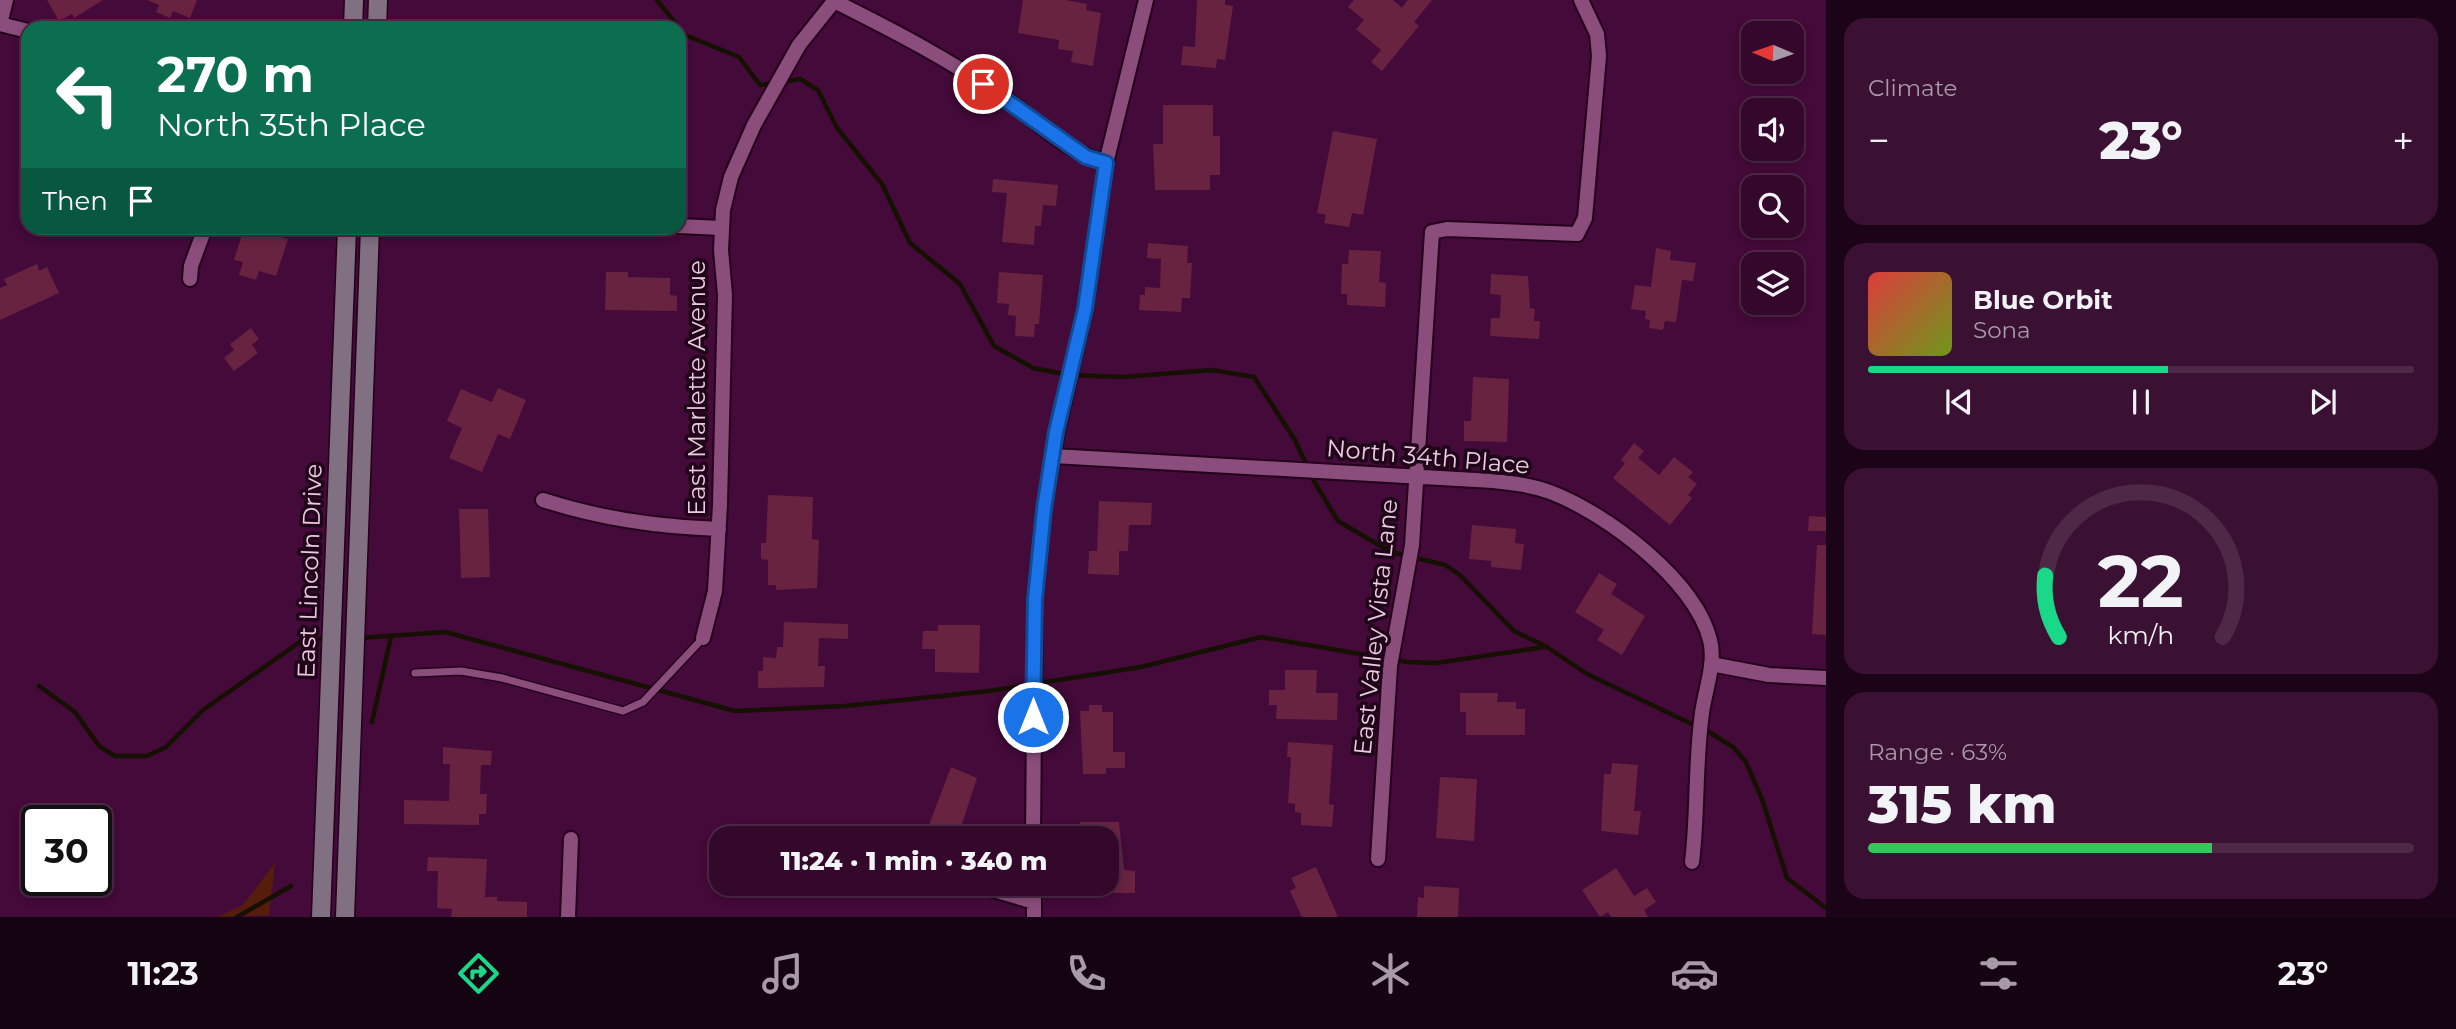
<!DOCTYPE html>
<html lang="en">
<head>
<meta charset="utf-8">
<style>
	:root { --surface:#33082b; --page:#3b1133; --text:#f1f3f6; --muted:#a99aa9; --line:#4e2947; --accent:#19d989 }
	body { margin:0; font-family:Montserrat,sans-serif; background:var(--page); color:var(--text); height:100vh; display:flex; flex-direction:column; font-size:26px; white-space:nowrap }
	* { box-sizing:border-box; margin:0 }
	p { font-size:23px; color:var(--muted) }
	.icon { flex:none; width:38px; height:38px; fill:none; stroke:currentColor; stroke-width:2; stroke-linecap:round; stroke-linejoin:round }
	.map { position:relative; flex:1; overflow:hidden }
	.panel { display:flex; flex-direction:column; gap:18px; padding:18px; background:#1c0418; width:630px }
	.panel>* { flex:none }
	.hud { position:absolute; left:21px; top:21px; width:665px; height:214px; border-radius:21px; box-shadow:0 4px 10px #0003,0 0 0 2px var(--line); background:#0b6e4f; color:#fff; overflow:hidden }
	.needle { width:46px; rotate:272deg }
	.controls { position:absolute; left:1741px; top:21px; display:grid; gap:14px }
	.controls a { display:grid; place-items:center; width:63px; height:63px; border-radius:14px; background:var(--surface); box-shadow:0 4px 10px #0003,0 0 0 2px var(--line); font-size:35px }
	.speed { position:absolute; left:21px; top:805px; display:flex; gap:14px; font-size:35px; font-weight:700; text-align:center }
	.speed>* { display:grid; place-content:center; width:91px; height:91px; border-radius:50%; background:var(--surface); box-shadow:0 4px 10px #0003,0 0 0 2px var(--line); line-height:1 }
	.speed .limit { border:4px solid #111; border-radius:10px; background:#fff; color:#111 }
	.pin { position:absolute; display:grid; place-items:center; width:60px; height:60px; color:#fff; margin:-30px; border:4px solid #fff; border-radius:50%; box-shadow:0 2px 7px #0007 }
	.me { position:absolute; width:77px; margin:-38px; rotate:0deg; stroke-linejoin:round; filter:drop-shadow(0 0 5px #0008) }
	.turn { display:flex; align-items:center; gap:24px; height:147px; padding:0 21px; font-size:32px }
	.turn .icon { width:91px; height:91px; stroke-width:2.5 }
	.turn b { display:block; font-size:49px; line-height:60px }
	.then { display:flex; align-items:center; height:66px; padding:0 21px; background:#0003; gap:14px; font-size:26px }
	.big { font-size:52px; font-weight:800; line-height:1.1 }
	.panel .tile { flex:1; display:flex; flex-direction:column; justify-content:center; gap:10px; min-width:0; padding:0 24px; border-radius:21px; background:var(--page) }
	.panel .dial { align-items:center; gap:0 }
	.dial svg { height:182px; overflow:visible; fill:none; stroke:var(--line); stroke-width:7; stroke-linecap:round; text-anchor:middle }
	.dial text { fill:var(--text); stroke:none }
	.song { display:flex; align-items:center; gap:21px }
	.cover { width:84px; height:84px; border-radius:10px; background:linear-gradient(135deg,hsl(0 70% 55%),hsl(80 70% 35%)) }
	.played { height:7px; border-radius:4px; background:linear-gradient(90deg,var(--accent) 55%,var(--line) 55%) }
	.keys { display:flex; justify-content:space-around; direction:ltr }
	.heat { display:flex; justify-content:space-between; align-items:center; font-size:38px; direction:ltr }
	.charge { height:10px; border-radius:5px; background:linear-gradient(90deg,#34c759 63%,var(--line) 0) }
	.trip { position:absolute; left:709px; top:826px; width:410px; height:70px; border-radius:21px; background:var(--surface); box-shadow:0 4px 10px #0003,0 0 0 2px var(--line); font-weight:800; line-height:70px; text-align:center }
	.tab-bar { display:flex; height:112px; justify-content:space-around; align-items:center; background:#140311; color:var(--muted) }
	.tab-bar .icon { width:49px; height:49px }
	.tab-bar .on { color:var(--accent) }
	.tab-bar b { font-size:32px; color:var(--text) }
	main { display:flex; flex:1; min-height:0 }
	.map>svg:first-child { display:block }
	.green { fill:#561d0b }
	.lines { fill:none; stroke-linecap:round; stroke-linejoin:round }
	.stream { stroke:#151000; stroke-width:4.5 }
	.building { fill:#682340 }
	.service-casing { stroke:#24001c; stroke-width:10 }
	.minor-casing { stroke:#24001c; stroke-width:18 }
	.secondary-casing { stroke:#24001c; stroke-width:21 }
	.service { stroke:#8b4d7b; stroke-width:7 }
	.minor { stroke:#8b4d7b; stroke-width:14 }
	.secondary { stroke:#807081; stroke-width:18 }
	.route-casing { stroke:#114b97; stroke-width:18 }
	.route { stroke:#1a73e8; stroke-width:12 }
	.labels { text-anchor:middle; stroke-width:7; stroke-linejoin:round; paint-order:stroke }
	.street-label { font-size:24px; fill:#edc8e1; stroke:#1e0618 }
</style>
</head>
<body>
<main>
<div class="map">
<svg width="1826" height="917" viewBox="0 0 1826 917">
	<rect width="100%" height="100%" fill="#440a39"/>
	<path class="green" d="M275,863L269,915L217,917L243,905Z"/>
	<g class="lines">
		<path class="stream" d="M657,0L685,35L739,57L760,85L775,83
			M783,82L800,79L818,90L837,128L882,184L910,243L960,284L994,346L1033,368L1070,375L1123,377L1212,370L1254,377L1295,440L1315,483L1338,521L1391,552L1445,565L1460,575L1514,631L1547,647L1587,674L1696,726
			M360,638L445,632L735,711L845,706L989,691L1141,667L1261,637L1407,662L1436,663L1545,647
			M39,686L75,712L99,746L115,756H147L166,747L203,710L304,639H326
			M372,722L391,637
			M1704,729L1733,747L1746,762L1762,799L1787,878L1826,908
			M237,917L291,886"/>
	</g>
	<path class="building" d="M47,0H103L74,18L72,14L59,21Z
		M147,0H197L190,18L173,11L170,18L156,12L159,5Z
		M1023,0H1066L1087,4L1086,10L1101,13L1093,66L1071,62L1073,51L1058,49L1059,40L1018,33Z
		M1197,0H1225V5L1233,6L1225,60L1217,59L1216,68L1181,65L1183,46L1195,47Z
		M1354,0H1393L1402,8L1408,0H1432L1414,22L1419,26L1382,71L1371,62L1381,50L1356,29L1364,20L1348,7Z
		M1163,105H1213V136H1220V175H1210V190H1155L1153,144H1163Z
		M1333,131L1377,139L1363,215L1352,213L1349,227L1324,223L1326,215L1317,213Z
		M993,179L1058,185L1056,206L1043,205L1041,226H1035L1034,245L1002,242L1007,193L992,192Z
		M244,228L288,239L276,276L259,271L256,280L239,275L243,262L234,260Z
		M1148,243L1188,246L1187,263H1192L1190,298H1182L1181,312L1139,310L1140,295H1145V287L1160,288L1161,259L1147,258Z
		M1656,248L1671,251L1670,260L1696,263L1693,281L1682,280L1676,322L1665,321L1663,330L1649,328L1650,320L1645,319L1646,311L1631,309L1635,285L1651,287Z
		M1349,250L1381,251L1379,282L1386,283L1385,307L1347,305V294H1341L1342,264H1348Z
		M37,264L39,271L47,267L59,293L0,320V288L7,285L4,279Z
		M606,272H628V277L670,278V295L677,296V311L605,310Z
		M999,272L1043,275L1039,324H1035L1034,337L1015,336L1016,316L1008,315L1009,304L997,303Z
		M1491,274L1528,276L1530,308L1535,309L1534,321H1540L1539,339L1490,336L1491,318H1500L1501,295L1490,294Z
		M251,328L259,339L252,345L258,353L234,371L224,358L234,350L230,344Z
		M1473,377L1509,379L1507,442L1464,441V421H1471Z
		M498,388L526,400L510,439L498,434L482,472L449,458L462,428L447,421L461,389L492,402Z
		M1634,443L1644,451L1638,458L1659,475L1674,457L1693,472L1688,477L1697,484L1688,495L1692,498L1670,525L1613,478L1625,463L1621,460Z
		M768,495L813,497L812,539L819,540L817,588L776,590V585H768V560L761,559V543H766Z
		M1099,501L1152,503L1151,525H1129L1128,551H1119V575L1088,574L1089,551H1097Z
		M459,509H488L490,577L461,578Z
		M1809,516L1826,517V531H1808Z
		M1472,525L1516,529L1515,543L1524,544L1521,570L1491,567V561L1469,559Z
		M1817,545H1826V635L1812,634Z
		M1599,573L1617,584L1611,594L1645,616L1622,655L1597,640L1604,630L1575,612Z
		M784,622L848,624V639L819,638L818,666H825L824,687L758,688V671H763V657L776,658L777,647H783Z
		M938,625H980L979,673L935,672V649H922L923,631H938Z
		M1285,670H1317L1316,693H1338L1337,720L1276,719L1277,705H1269V690H1285Z
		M1460,693H1498L1497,702H1516V709H1525V735H1466V712H1460Z
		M1089,705H1102V712H1113V752H1125V768H1106V774H1083L1080,711H1089Z
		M1288,742L1333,745L1329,804L1334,805L1332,827L1301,825V813L1295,812V804L1288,803L1291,757H1287Z
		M443,747L492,751L491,765H481L480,794H487L486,814H479V825L404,824V800L449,801L450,764H443Z
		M1612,763L1638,765L1634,811H1641L1638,835L1601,831L1604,774H1611Z
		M951,767L977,778L958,836L929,825Z
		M1440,777L1477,779L1474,841L1436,838Z
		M1080,822H1119L1124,870L1135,871V893H1106V838H1080Z
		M428,857L487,859L485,897H497V901L527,902V917H451L452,909L437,908L438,871H427Z
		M1316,867L1338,917H1302L1290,891L1296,888L1291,878Z
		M1616,868L1634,896L1647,888L1656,902L1644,910L1648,917H1611L1608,912L1600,917L1582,890Z
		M1424,886L1459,888L1458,917H1417L1418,897L1424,898Z"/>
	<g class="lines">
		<g class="service-casing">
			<path id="service" d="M415,673L461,671L502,678L623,711L643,702L703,638"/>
		</g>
		<g class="minor-casing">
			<path id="minor" d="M836,2C894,31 950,60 1003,97C1037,121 1066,152 1106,163
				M0,24L28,31
				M0,24L6,0
				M679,226L721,228
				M190,279L191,266L205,228
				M1053,456L1493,481C1512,483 1531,485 1550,492C1606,513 1695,580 1710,640C1716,663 1705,690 1702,713C1695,762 1698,813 1692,862
				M543,500C601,519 658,527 719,529
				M703,638L715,591L720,504L725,295L721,250L723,210L731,177L754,125L799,45L835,0
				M1711,664L1769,675L1826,678
				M1033,838L1035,599L1044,508L1057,432L1085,309L1106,163L1146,0
				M1378,859L1390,666L1412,545L1432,232L1447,229L1577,234L1585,218L1599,56L1597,34L1581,0
				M973,884L1034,902
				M1034,884V917
				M568,917L571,839"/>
		</g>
		<g class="secondary-casing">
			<path id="secondary" d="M353,28L354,0
				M377,28L378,0
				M321,917L347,228
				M345,917L370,228"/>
		</g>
		<use href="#service" class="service"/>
		<use href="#minor" class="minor"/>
		<use href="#secondary" class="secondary"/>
	</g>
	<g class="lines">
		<g class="route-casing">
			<path id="route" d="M983,84L1086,157L1106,163L1085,309L1056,432L1044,509L1035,599L1033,717"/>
		</g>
		<use href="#route" class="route"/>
	</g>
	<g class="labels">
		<g class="street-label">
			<text transform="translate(697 388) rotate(-90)" y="8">East Marlette Avenue</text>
			<text transform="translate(1428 457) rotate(5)" y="8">North 34th Place</text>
			<text transform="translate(310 571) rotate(-88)" y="8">East Lincoln Drive</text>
			<text transform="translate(1376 627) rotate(-84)" y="8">East Valley Vista Lane</text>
		</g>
	</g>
</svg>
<div class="controls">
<a><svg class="needle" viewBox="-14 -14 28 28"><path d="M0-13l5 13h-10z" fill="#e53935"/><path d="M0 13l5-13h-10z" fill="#a99aa9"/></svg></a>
<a><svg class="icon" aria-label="sound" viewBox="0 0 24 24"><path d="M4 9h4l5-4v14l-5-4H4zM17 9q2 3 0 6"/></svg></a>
<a><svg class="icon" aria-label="search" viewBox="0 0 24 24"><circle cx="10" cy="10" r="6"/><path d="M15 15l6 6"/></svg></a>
<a><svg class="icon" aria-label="layers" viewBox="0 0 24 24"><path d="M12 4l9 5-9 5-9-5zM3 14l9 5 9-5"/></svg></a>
</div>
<div class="speed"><div class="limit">30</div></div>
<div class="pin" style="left:983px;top:84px;background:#d93025"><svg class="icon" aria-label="arrive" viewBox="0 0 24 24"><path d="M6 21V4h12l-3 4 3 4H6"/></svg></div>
<svg class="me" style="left:1033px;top:717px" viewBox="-20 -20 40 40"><circle r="17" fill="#1a73e8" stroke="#fff" stroke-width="3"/><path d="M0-11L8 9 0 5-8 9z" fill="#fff"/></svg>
<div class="trip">11:24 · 1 min · 340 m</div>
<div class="hud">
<div class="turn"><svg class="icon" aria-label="left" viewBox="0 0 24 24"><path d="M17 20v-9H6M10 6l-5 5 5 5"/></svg><div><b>270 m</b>North 35th Place</div></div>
<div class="then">Then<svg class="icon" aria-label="arrive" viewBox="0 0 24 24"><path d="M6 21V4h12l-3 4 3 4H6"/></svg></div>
</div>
</div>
<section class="panel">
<div class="tile"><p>Climate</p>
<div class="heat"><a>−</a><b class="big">23°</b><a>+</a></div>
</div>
<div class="tile">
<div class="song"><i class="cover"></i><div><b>Blue Orbit</b><p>Sona</p></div></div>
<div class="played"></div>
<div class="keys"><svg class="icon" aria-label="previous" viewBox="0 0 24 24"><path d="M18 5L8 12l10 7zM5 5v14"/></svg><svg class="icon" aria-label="pause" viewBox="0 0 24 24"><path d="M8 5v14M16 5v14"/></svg><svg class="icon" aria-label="next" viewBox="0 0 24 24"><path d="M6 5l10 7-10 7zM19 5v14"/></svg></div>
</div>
<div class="tile dial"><svg viewBox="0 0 100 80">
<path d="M14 69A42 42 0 1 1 86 69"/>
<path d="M14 69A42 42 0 0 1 8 42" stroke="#19d989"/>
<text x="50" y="56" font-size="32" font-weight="700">22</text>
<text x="50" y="72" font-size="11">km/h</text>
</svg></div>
<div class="tile"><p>Range · 63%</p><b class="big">315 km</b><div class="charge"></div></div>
</section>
</main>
<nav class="tab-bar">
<b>11:23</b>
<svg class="icon on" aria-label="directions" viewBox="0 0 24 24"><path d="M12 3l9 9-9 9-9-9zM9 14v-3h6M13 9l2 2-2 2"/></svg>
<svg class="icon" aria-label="music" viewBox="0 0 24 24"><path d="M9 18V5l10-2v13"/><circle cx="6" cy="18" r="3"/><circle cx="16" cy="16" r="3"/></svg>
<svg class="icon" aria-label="phone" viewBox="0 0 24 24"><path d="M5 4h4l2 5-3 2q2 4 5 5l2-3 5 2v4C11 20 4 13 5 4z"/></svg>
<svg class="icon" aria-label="climate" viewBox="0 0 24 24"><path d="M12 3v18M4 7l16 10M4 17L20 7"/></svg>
<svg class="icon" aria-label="car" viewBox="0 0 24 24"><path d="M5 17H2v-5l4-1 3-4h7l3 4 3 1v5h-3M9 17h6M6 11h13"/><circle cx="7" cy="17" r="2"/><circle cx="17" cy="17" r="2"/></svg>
<svg class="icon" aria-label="filters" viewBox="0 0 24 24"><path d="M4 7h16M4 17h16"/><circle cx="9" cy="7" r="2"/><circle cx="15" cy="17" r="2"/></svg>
<b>23°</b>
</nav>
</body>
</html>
